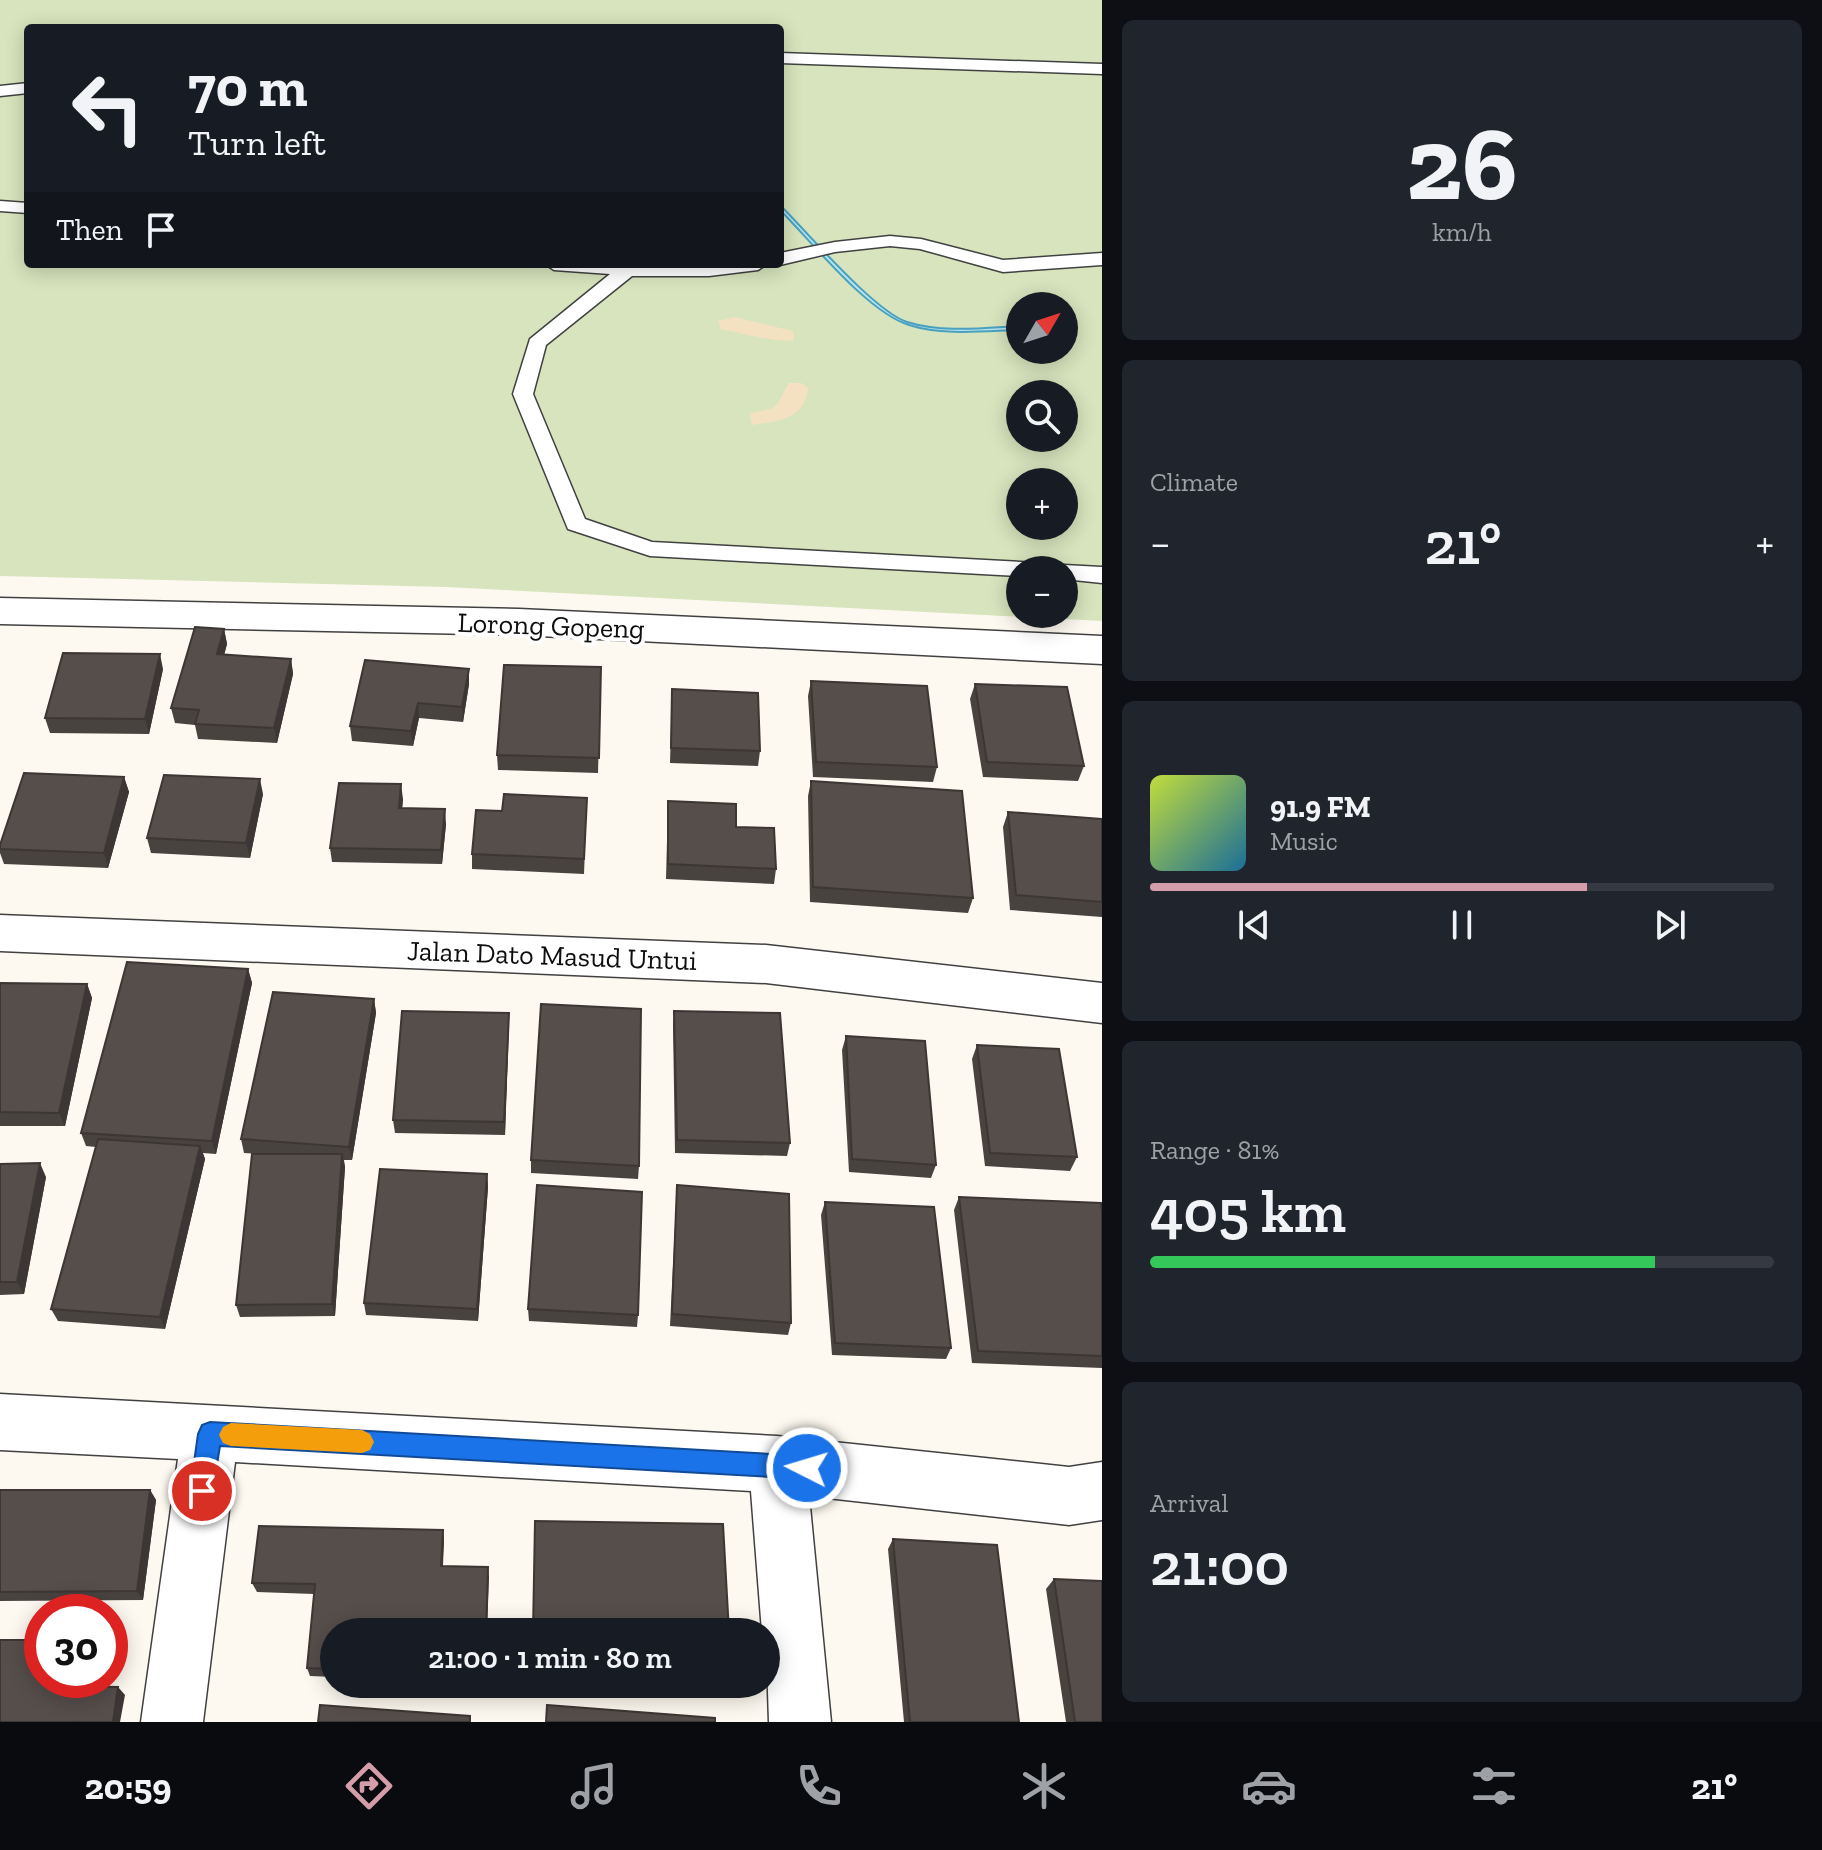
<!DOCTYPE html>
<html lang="en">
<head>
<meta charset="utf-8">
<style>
	:root { --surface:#171b24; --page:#20242c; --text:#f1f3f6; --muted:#9ea1a6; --line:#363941; --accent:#d39eaa }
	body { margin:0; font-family:"Zilla Slab",serif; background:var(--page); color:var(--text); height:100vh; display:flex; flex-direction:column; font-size:30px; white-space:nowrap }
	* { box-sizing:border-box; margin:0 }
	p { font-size:26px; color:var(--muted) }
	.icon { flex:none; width:44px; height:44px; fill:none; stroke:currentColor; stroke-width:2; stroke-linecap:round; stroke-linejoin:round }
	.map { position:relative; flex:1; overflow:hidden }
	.panel { display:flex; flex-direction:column; gap:20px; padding:20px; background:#0d0f14; width:720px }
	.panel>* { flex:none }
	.banner { position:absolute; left:24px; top:24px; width:760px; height:244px; border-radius:8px; box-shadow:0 4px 20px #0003; background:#171b24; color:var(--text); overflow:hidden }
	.needle { width:52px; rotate:51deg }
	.buttons { position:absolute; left:1006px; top:292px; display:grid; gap:16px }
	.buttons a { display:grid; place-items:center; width:72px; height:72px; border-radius:50%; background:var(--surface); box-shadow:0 4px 20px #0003; font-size:40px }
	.speed { position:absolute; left:24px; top:1594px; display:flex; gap:16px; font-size:40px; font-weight:700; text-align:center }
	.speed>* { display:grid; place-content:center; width:104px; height:104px; border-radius:50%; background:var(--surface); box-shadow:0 4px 20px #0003; line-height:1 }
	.speed .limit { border:12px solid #d22; background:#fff; color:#111 }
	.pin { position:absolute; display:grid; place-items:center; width:68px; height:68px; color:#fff; margin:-34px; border:4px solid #fff; border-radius:50%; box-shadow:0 2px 8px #0007 }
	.me { position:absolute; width:88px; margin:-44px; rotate:275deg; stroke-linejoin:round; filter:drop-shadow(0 0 6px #0008) }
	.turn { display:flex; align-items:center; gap:28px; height:168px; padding:0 32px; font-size:36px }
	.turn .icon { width:104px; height:104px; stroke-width:2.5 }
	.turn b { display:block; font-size:56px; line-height:68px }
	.then { display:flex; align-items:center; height:76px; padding:0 32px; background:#0003; gap:16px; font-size:30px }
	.big { font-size:60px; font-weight:600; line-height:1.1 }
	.panel .widget { flex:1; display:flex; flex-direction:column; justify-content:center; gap:12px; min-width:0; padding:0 28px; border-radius:12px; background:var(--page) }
	.panel .dial { align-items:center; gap:0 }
	.dial b { font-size:104px; line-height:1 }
	.song { display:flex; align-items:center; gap:24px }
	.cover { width:96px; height:96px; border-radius:12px; background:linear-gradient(135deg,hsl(70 70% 55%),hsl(200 70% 35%)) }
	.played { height:8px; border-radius:4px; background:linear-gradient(90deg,var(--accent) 70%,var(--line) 70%) }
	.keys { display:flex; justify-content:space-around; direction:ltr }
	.heat { display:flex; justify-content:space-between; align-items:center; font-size:44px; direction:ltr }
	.charge { height:12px; border-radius:6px; background:linear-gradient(90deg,#34c759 81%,var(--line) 0) }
	.trip { position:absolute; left:320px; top:1618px; width:460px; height:80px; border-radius:40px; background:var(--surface); box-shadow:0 4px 20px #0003; font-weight:600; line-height:80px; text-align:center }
	.dock { display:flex; height:128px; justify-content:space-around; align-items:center; background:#090b0e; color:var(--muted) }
	.dock .icon { width:56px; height:56px }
	.dock .current { color:var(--accent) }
	.dock b { font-size:36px; color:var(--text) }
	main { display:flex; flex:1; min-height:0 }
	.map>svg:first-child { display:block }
	.green { fill:#d7e4bd; fill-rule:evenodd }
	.sand { fill:#f4e1c1 }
	.water { fill:#bae3ef; stroke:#49a1be; stroke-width:2 }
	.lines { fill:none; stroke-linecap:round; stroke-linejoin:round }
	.lane-casing { stroke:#414141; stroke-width:3 }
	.street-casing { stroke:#414141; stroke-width:3 }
	.lane { fill:#fff; fill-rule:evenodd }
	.street { fill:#fff; fill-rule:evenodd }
	.wall { fill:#494340 }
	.shaded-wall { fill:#3c3734 }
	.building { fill:#554e4b; stroke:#3c3734; stroke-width:2 }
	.route { fill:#1a73e8; stroke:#114b97; stroke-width:2 }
	.slow { fill:#f59e0b }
	.labels { text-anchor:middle; stroke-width:8; stroke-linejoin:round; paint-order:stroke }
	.street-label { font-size:28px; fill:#0e0e0e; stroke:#fff }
</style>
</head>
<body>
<main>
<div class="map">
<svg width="1102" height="1722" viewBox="0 0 1102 1722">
	<rect width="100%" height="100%" fill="#fdf9f0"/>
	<path class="green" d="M0,0H1102V621L446,587L0,576ZM28,28H780V264H28ZM1020,306H1064V350H1020ZM1020,394H1064V438H1020ZM1020,482H1064V526H1020ZM1020,570H1064V614H1020Z"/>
	<path class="sand" d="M734,317L793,331L794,340C775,343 742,333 721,329L718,321Z
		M789,383H801L808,388C805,419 780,421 752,425L750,413C783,408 774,407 789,383Z"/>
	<path class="water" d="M780,205C808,233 874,311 907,322C942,333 983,328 1019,326L1020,330C985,331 943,336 909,325C867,312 812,242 780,210Z"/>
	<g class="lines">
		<g class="lane-casing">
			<path id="lane" d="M780,53L1102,64V74L780,63Z
				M28,83V93L0,96V86Z
				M0,201L28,203V213L0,211Z
				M890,236L921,239L1003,260L1102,253V265L1003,272L920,249L890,246L835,252L780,265L778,264L780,253L835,242Z
				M545,264H767L758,270L709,276H632L546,345L533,394L585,519L652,542L1039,563L1047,565L1050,570H1020V576L650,556L568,529L513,394L530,339L610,274L554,270Z
				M1064,565L1102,567V583L1064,579V570H1054Z"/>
		</g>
		<g class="street-casing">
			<path id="street" d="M0,598L519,609L1102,636V664L519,635L0,624Z
				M0,915L766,945L1102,983V1023L766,983L0,951Z
				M0,1394L777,1436L1069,1467L1102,1462V1520L1069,1525L809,1496L831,1722H769L766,1632H762L751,1491L235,1462L203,1722H141L178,1459L0,1450Z"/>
		</g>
		<use href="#lane" class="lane"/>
		<use href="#street" class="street"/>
	</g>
	<path class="wall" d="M224,629L227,644L224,655L291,659L293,674L277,743L198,739L195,725L175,723L171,708Z
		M601,667L598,773L498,770L497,755Z
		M163,669L149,734L50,733L45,718Z
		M469,669V684L463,722L419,718L413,746L352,741L350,726Z
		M811,681L937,767L933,782L813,777L808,696Z
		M975,684L1084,766L1078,781L983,777L970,699Z
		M672,689L760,751L758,766L670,763Z
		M124,777L129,792L108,868L4,864L0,853V845Z
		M811,781L973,898L968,913L810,902L808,796Z
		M263,794L250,858L151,853L147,838Z
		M587,798L584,874L472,869V854L502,811Z
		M403,799L402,808L446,824L442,864L332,862L330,848Z
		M668,801L736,827L776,869L774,884L666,879Z
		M1008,812L1102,819V917L1010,910L1003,827Z
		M248,969L252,983L216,1154L203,1153L205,1159L165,1329L58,1321L51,1309L96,1147L86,1146L81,1133Z
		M0,983L87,984L92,998L65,1126H0Z
		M374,999L376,1013L352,1160H344L345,1167L335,1316L240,1317L236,1305L261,1154L244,1153L241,1139Z
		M674,1011L790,1143L787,1156L675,1153L673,1025Z
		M509,1013L505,1135L395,1133L393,1120Z
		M846,1036L936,1165L931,1178L849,1172L842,1050Z
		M977,1045L1077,1157L1070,1171L985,1166L972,1059Z
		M531,1160L639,1166L638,1179L531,1173Z
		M0,1164L46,1177L24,1294L0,1295Z
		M487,1174L488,1187L478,1321L366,1315L364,1303Z
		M677,1185L791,1323L788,1335L670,1326Z
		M959,1197L1102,1211V1368L972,1363L954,1210Z
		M825,1202L951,1348L946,1359L832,1355L821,1215Z
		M528,1309L638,1315L637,1327L529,1321Z
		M0,1490H150L156,1500L143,1600L0,1601Z
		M443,1530L444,1539L443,1566L489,1577L334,1632V1677L310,1676L307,1668L314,1594L257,1592L252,1583Z
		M893,1539L1019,1722H904L888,1549Z
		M1054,1579L1102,1722H1066L1046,1589Z"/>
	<path class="shaded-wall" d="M224,629L227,644L220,670L217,654Z
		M160,654L163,669L149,734L145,719Z
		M291,659L293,674L277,743L274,728Z
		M469,669V684L463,722L462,707Z
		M418,703L419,718L413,746L411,731Z
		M124,777L129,792L108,868L104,853Z
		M260,779L263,794L250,858L246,843Z
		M401,784L403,799L401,823L399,808Z
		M445,809L446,824L442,864L441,850Z
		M248,969L252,983L216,1154L212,1141Z
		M87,984L92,998L65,1126L59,1113Z
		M374,999L376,1013L352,1160L349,1147Z
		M509,1013V1027L505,1135L504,1122Z
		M200,1146L205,1159L165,1329L160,1317Z
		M342,1154L345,1167L335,1316L332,1304Z
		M40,1163L46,1177L24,1294L17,1282Z
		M487,1174L488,1187L478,1321L477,1309Z
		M150,1490L156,1500L143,1600L137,1591Z
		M443,1530L444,1539L442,1575L441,1566Z
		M488,1567L489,1577L487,1632H486Z
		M73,1680H81L79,1694L71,1686Z
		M118,1687L125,1695L120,1722H113Z"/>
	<path class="building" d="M195,627L224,629L217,654L291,659L274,728L195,724L199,710L171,708Z
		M63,653L160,654L145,719L45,718Z
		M365,660L469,669L462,707L418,703L411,731L350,726Z
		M504,665L601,667L599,758L497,755Z
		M811,681L927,686L937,767L816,762Z
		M975,684L1067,687L1084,766L987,762Z
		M672,689L758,693L760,751L671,748Z
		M24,773L124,777L104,853L0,849V845Z
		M164,775L260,779L246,843L147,838Z
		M811,781L962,791L973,898L813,887Z
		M339,783L401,784L399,808L445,809L441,850L330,848Z
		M504,794L587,798L584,859L472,854L476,810L502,811Z
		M668,801L736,804V827L774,828L776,869L668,864Z
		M1008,812L1102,819V902L1016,895Z
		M127,962L248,969L212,1141L81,1133Z
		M0,983L87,984L59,1113L0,1112Z
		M273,992L374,999L349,1147L241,1139Z
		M541,1004L641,1009L639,1166L531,1160Z
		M402,1011L509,1013L504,1122L393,1120Z
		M674,1011L780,1013L790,1143L677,1140Z
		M846,1036L925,1041L936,1165L852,1159Z
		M977,1045L1059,1049L1077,1157L990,1153Z
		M98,1139L200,1146L160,1317L51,1309Z
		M252,1154H342L332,1304L236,1305Z
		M40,1163L17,1282H0V1164Z
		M380,1169L487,1174L477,1309L364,1303Z
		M537,1185L642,1192L638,1315L528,1309Z
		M677,1185L789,1194L791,1323L672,1314Z
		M959,1197L1101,1203L1102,1211V1356L978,1351Z
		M825,1202L934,1207L951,1348L835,1343Z
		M0,1490H150L137,1591L0,1592Z
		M535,1521L723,1524L729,1632H533Z
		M259,1526L443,1530L441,1566L488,1567L486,1632H334V1669L307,1668L315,1584L252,1583Z
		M893,1539L997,1545L1019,1722H910Z
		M1054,1579L1102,1581V1722H1075Z
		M0,1640H42V1680H73L71,1686L118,1687L113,1722H0Z
		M320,1705L470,1716V1722H318Z
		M547,1705L715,1718V1722H546Z"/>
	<path class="route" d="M210,1422L807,1456L815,1459L818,1468L815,1476L807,1479L220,1446L211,1500L202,1503L194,1500L190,1491L198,1434L202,1425Z"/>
	<path class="slow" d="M231,1423L362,1430L370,1434L374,1442L370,1450L362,1453L231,1446L223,1443L219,1435L223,1427Z"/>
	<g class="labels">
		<g class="street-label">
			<text transform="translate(551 625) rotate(2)" y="10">Lorong Gopeng</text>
			<text transform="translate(552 955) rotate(2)" y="10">Jalan Dato Masud Untui</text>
		</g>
	</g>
</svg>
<div class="buttons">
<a><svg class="needle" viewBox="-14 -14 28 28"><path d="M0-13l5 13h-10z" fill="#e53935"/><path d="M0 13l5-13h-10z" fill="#9ea1a6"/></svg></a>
<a><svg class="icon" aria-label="search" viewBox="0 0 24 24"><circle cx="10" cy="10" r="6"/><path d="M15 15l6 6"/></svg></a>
<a>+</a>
<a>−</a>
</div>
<div class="speed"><div class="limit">30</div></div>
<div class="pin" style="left:202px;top:1491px;background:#d93025"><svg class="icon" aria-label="arrive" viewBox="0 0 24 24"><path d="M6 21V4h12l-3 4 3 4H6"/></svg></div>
<svg class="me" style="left:807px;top:1468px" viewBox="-20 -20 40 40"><circle r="17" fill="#1a73e8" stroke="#fff" stroke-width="3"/><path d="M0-11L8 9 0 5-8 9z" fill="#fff"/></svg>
<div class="trip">21:00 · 1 min · 80 m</div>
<div class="banner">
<div class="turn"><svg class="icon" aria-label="left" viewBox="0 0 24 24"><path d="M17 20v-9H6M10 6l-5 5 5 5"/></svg><div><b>70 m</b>Turn left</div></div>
<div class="then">Then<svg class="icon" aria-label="arrive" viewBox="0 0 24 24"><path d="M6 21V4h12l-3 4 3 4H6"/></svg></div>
</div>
</div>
<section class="panel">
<div class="widget dial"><b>26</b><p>km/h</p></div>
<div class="widget"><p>Climate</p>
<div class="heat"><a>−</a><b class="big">21°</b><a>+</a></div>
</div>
<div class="widget">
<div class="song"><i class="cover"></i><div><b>91.9 FM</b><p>Music</p></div></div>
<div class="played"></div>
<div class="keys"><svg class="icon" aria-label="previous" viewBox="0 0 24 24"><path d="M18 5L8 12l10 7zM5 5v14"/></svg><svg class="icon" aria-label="pause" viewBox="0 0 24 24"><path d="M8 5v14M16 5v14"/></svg><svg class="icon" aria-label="next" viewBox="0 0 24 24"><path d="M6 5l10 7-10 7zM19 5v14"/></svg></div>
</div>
<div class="widget"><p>Range · 81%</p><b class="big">405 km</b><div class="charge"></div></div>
<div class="widget"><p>Arrival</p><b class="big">21:00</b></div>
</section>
</main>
<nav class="dock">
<b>20:59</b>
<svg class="icon current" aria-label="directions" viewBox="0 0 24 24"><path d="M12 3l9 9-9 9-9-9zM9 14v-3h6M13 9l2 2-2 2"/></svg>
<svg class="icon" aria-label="music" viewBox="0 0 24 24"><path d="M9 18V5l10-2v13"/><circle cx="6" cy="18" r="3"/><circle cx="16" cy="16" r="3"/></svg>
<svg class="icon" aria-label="phone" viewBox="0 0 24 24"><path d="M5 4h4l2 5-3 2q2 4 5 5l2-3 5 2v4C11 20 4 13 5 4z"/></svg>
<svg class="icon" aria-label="climate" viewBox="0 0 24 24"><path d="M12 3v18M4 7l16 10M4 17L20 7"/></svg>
<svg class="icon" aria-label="car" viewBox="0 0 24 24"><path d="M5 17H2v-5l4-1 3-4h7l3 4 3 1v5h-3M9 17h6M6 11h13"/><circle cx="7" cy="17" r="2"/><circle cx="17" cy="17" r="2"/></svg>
<svg class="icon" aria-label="filters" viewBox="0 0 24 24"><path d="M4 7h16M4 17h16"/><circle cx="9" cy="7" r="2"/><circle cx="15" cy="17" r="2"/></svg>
<b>21°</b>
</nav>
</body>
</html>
